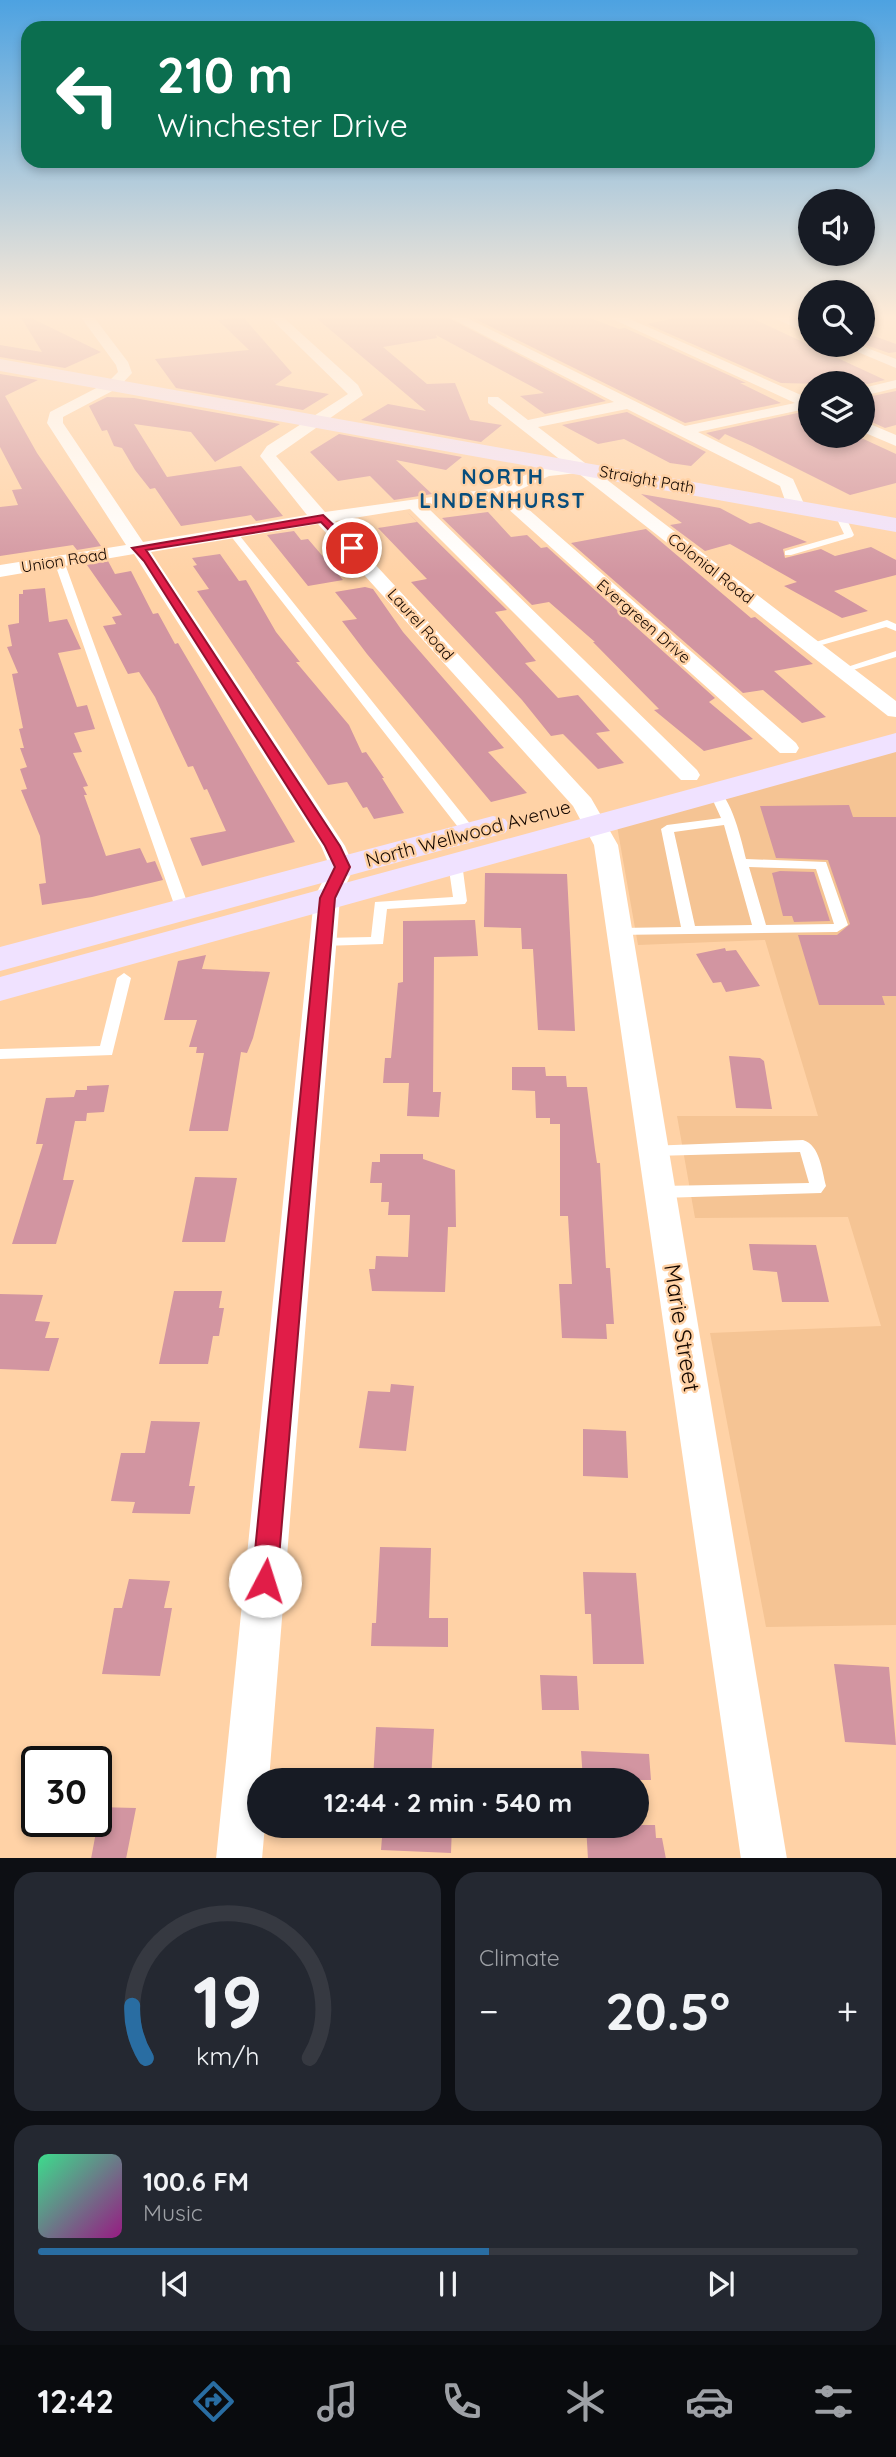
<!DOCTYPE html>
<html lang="en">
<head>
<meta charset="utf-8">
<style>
	:root { --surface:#171b24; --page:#242831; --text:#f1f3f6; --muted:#9ea1a6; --line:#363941; --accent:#296da2 }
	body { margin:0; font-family:Quicksand,sans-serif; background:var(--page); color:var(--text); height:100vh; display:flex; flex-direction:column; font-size:26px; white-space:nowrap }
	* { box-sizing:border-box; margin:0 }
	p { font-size:23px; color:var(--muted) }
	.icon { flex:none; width:38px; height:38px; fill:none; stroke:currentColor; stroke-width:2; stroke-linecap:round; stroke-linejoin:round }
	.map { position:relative; height:1858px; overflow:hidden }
	.side { display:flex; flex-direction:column; gap:14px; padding:14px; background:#0d0f14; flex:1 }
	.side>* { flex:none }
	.hud { position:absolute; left:21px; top:21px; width:854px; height:147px; border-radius:21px; box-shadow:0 4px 10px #0003; background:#0b6e4f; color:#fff; overflow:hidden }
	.tools { position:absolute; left:798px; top:189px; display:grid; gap:14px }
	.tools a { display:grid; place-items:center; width:77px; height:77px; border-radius:50%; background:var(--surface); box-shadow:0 4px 10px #0003; font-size:35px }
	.speed { position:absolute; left:21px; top:1746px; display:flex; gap:14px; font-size:35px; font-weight:700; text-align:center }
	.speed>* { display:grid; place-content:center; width:91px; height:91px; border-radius:50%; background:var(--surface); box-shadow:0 4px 10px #0003; line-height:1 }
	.speed .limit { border:4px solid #111; border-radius:10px; background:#fff; color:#111 }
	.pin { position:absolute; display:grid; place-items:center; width:60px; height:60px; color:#fff; margin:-30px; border:4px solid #fff; border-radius:50%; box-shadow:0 2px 7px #0007 }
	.me { position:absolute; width:77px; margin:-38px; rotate:5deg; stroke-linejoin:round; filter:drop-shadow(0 0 5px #0008) }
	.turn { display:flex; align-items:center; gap:24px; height:147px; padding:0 21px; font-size:32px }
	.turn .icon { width:91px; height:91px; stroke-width:2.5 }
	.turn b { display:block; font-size:49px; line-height:60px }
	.big { font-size:52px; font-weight:700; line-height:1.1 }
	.side .card { flex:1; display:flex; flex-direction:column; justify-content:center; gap:10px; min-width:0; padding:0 24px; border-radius:21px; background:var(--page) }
	.side .dial { align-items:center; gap:0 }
	.dial svg { height:182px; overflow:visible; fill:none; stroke:var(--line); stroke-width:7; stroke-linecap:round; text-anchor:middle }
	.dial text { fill:var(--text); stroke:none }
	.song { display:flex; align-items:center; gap:21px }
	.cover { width:84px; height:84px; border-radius:10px; background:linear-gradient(135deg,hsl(150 70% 55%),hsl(310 70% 35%)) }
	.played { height:7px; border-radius:4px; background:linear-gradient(90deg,var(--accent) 55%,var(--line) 55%) }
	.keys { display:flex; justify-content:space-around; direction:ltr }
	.heat { display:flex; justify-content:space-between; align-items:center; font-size:38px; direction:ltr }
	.side .tiles { flex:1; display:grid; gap:14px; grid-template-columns:1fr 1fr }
	.card:last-child { grid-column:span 2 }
	.trip { position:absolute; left:247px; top:1768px; width:402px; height:70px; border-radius:35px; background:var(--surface); box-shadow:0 4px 10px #0003; font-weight:700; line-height:70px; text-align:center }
	.tabs { display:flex; height:112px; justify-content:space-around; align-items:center; background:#090b0e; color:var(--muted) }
	.tabs .icon { width:49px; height:49px }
	.tabs .active { color:var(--accent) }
	.tabs b { font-size:32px; color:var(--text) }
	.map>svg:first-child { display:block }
	.built { fill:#f5c494 }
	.building { fill:#d295a1 }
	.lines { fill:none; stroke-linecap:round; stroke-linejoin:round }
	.service { fill:#fff; fill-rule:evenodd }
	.minor { fill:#fff; fill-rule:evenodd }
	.secondary { fill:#f0e2ff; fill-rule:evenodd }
	.route { fill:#e11d48; stroke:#92132f; stroke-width:2 }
	.labels { text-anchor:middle; stroke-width:5; stroke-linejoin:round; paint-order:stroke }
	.far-street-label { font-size:16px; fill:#160800; stroke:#ffd2a6 }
	.street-label { font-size:19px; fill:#160800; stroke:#ffd2a6 }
	.far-district-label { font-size:21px; font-weight:bold; letter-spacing:2px; fill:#084d7c; stroke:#ffd2a6 }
	.near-street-label { font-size:23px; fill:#160800; stroke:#ffd2a6 }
</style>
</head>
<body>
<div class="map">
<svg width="896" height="1859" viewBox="0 0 896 1859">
	<rect width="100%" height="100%" fill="#ffd2a6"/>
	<path class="built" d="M896,748V1625L766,1627L710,1333L881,1326L848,1217L695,1218L677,1116H818L765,940L638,945L617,826Z"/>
	<path class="building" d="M20,316H27L101,352L65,368L0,357V345L42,352Z
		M314,316H445L606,401L545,414L520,396L544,393L436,335L437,338L383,347L427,384L455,383L470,420L502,425L481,442L361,420L388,404L426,411Z
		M469,316H585L619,329L625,328L746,383H740L781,403L685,423Z
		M685,316H747L885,380L863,385L781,383L647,324Z
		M243,317L292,373L275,385L329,394L303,410L176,388L155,359L249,350L218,320Z
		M863,332L896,344V352L889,353L863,344Z
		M0,374L38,380L5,396L37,453L101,546L77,550L73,545L0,556V507L18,505L12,490L22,489L0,447Z
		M896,391V425L885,428L863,418V398Z
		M107,397L134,398L280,424L215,462L191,432L134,424L167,477L241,466L283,516L256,521L251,515L246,516L181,526L155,488L150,489L135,470L122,448L114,446L107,430L102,431L89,406Z
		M627,412L706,452L691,466L670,463L624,439L598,444L562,425Z
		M802,412L810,416V436H857L896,454V483L850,495L752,446L725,434L719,440L706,433Z
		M339,434L462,457L446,470L396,460L432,494L394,500L370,476L338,481L310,452Z
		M641,494L720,508L750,524L759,522L807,542L783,549L785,558L821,549L835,556L871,547L896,560V575L834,591L868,611L842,618L784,586L797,582L730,544L705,551L670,525L682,523Z
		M407,512L507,610L495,612L536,661L525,663L558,698L578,695L610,731L596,733L624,763L598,769L563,734L551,736L522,700L411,582L427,579L378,528L417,522Z
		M488,512L511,537L527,535L541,548L547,547L715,698L709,702L753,739L704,751L654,710L659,709L593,642H595L549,602L532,605L442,518Z
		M646,529L751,618L755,617L813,664L774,671L826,717L802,723L763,690L743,693L571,543Z
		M294,531L301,540L308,539L343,580L308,586L267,535Z
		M220,554L239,581L246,580L276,632L300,662H296L349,725L362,753L366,752L384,778H382L404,813L374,819L367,807L363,808L347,782L328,785L197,591L209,589L193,566L197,565L192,558Z
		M108,561L115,574L131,571L153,614L158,613L175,644L178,643L295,842L202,866L190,838L226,831L207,789L204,790L193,766L188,767L155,697L139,672L128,674L103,626L116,624L112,617L122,615L87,565Z
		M365,587L373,589L403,632L504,748L488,752L527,793L491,802L367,654L342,621L357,619L335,592Z
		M45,588L49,622L67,619L81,649L58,653L77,707L87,705L95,729L74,733L82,752L73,753L88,786L83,787L87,795H84L106,856L140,848L147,863L155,861L163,880L92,897L42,905L39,884L46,883L40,836L21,790L27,789L20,769L27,767L20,748H24L19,729L23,728L12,674L18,673L7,647L12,646L8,625L19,623V594H23V590Z
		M849,805L853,817H896V996H882L885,1005H819L798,935H837L850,924L828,860L776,858L760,806Z
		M780,871L814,872L830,921L794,922L792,916H783L772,873Z
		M485,873L567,874L575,1031L538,1030L533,949H522L521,928L484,927Z
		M475,920L478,956L434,957L433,1092H441L439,1117L407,1116L409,1083H383L385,1058H391L398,983L403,982V921Z
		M725,948L726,951L736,950L760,986L726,992L721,982L713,983L696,954Z
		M206,955L202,969L270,972L253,1038L247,1053L241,1052L228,1131H189L204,1053H196L197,1047H189L197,1020H164L178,961Z
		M729,1056L760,1058L764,1061L772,1109L736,1108Z
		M512,1067H545L546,1076H566L567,1087H587L595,1150L597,1163H600L606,1268H610L614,1324H606L607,1339L562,1338L559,1284H572L568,1216H560V1124H550V1118H536L535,1091L512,1090Z
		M109,1085L104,1112L87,1113L86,1121H75L63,1180H74L56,1244H12L43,1144H36L46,1098L74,1097L76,1090H87V1086Z
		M380,1154H423V1159L455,1170L456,1227H448L445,1292L372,1291L369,1269H375L376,1256L408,1257L410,1215H388L389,1202H381L382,1183H370L372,1162H380Z
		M195,1177L237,1178L225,1242H182Z
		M749,1244L816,1245L829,1302H782L777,1272L753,1270Z
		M174,1291H222L219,1308H224L219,1336H213L208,1364H159Z
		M0,1294L43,1295L35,1321L50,1322L45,1338H59L49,1371L0,1369Z
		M391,1384L414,1386L406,1451L359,1448L368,1391L390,1392Z
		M151,1421L200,1422L189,1486H195L190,1514L132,1513L135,1502L111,1501L121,1453H145Z
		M583,1429L626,1431L628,1478L583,1476Z
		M380,1547L431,1548L429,1618H448V1647L371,1646L372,1623H376Z
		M583,1572L636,1573L644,1664H593L591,1614H585Z
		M129,1579L170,1581L164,1608H172L160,1676L102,1674L114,1608H122Z
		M834,1664L889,1667L896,1745L845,1742Z
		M540,1675L577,1676L579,1710H542Z
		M376,1727L434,1729L431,1780H373Z
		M581,1751L649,1754L651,1780H583Z
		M96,1807L136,1808L126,1859H91L96,1832Z
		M383,1825H452L451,1853L381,1850Z
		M586,1825H655L656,1838H662L666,1859H588Z"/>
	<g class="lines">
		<path class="service" d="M839,510L844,513L854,535L852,537L791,555H785V551L844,534L834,513Z
			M230,531H236L475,830L476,833L475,836H465L230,535Z
			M56,559L64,561L190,910L188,913H178L176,910L54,561Z
			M887,620L896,624V631L886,627L811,648L806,645Z
			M896,651V657L843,673L838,670Z
			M715,788C731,795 742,842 746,859L826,862L848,925L837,932L615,935L613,932L615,929L620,928L681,927L661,829L667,825L721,818L709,792ZM724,825L752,925L695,926L674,832ZM749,867L816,869L834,924L766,925Z
			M455,859L462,863L467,901L465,904L387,909L383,944L323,946L316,942L323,938L371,937L375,902L453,897L448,863Z
			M124,973L131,978L112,1055L0,1059V1049L100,1046L117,978Z
			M803,1140C820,1145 822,1171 826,1186L821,1193L661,1198L655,1196L652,1192L655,1188L661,1186L809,1183L800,1152L654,1156L648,1154L646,1150L648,1146Z"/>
		<path class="minor" d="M80,316H93L128,362L132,373L118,388L63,417V423L143,542L307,515L260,456L267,446L348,394L268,316H282L358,385L363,395L276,456L325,512L496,488L539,469L567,465L488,403V397H498L528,420L614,402L447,316H463L685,426L795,403L606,316H623L810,399V408L698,432L793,479L805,506L796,511L787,506L780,486L627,409L538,427L896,701V717L888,716L578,473L549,476L511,494L796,743L799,748L796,753H780L496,498L427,507L697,770L700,775L697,780H681L410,509L335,521L591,798L618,845L787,1859H741L594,845L573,806L318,524L151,552L345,846L354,867L340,898L269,1780H259V1825H265L262,1859H216L314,898L330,867L321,846L134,554L0,577V565L126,545L47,423L50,412L108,382L118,372L116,365Z
			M769,316H786L810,325V334Z
			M841,345H859L896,359V368Z
			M896,380V388L863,396V388Z
			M863,421L896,435V446L863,432Z"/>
		<path class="secondary" d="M0,359L896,518V532L0,371Z
			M896,733V752L0,1001V977Z
			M493,816L505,819L510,826L505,833L0,971V947Z"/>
	</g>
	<linearGradient id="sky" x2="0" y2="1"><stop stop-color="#4da2e1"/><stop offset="0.55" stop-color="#ffebd7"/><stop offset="1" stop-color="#ffebd7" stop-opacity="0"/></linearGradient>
	<rect width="896" height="576" fill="url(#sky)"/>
	<path class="route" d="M323,515L356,546V550H348L321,522L146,550L340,846L350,867L335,898L277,1581L273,1589L265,1592L256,1589L252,1581L320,898L335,867L325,846L144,561L132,548Z"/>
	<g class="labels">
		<g class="far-street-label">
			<text transform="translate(647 479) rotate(10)" y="6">Straight Path</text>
			<text transform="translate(64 560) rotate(-9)" y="6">Union Road</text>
			<text transform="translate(711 568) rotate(38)" y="6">Colonial Road</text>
			<text transform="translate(644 621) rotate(41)" y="6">Evergreen Drive</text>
			<text transform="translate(421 624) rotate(48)" y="6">Laurel Road</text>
		</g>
		<g class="street-label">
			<text transform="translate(468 833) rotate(-15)" y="7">North Wellwood Avenue</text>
		</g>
		<g class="far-district-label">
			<text x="503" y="484">NORTH<tspan x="503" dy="24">LINDENHURST</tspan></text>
		</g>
		<g class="near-street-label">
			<text transform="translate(682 1328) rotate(81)" y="8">Marie Street</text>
		</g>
	</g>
</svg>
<div class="tools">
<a><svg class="icon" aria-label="sound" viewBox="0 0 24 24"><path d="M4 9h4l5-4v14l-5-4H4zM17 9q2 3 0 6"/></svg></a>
<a><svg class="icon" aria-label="search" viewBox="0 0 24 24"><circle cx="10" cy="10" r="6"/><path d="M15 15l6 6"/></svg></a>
<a><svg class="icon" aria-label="layers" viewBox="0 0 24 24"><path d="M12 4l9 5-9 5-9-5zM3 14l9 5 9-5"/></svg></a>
</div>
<div class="speed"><div class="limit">30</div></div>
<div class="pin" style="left:352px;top:548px;background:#d93025"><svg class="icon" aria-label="arrive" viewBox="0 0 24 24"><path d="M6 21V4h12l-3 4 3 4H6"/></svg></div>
<svg class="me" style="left:265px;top:1581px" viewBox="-20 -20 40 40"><circle r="19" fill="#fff"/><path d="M0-13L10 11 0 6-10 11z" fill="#e11d48"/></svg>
<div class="trip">12:44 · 2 min · 540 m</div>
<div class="hud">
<div class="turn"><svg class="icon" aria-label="left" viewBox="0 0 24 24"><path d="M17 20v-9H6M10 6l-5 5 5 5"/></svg><div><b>210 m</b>Winchester Drive</div></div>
</div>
</div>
<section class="side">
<div class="tiles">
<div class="card dial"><svg viewBox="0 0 100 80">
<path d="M14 69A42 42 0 1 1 86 69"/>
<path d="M14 69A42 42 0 0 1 8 46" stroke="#296da2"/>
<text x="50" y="56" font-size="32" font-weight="700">19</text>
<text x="50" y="72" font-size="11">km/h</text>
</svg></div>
<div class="card"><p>Climate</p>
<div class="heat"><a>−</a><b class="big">20.5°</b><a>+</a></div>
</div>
<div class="card">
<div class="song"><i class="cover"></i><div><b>100.6 FM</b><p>Music</p></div></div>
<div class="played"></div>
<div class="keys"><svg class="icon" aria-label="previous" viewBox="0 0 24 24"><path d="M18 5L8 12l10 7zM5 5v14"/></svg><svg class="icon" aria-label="pause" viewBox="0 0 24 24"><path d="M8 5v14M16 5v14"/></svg><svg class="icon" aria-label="next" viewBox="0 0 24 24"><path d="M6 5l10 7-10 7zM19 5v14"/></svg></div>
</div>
</div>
</section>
<nav class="tabs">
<b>12:42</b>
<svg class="icon active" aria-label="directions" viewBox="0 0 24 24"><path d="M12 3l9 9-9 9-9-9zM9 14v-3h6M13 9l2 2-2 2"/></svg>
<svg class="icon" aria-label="music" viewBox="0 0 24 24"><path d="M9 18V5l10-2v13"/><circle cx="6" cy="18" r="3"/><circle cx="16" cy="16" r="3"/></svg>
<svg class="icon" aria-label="phone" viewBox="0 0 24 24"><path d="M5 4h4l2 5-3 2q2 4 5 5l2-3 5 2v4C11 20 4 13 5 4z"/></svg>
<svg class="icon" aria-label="climate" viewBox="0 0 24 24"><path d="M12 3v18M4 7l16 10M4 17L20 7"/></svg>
<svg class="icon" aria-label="car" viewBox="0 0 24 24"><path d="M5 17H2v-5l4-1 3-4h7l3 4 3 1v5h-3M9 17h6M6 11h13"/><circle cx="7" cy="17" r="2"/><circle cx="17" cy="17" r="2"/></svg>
<svg class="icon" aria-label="filters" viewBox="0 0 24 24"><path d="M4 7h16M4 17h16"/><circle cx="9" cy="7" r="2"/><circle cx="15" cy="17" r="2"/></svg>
</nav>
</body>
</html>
